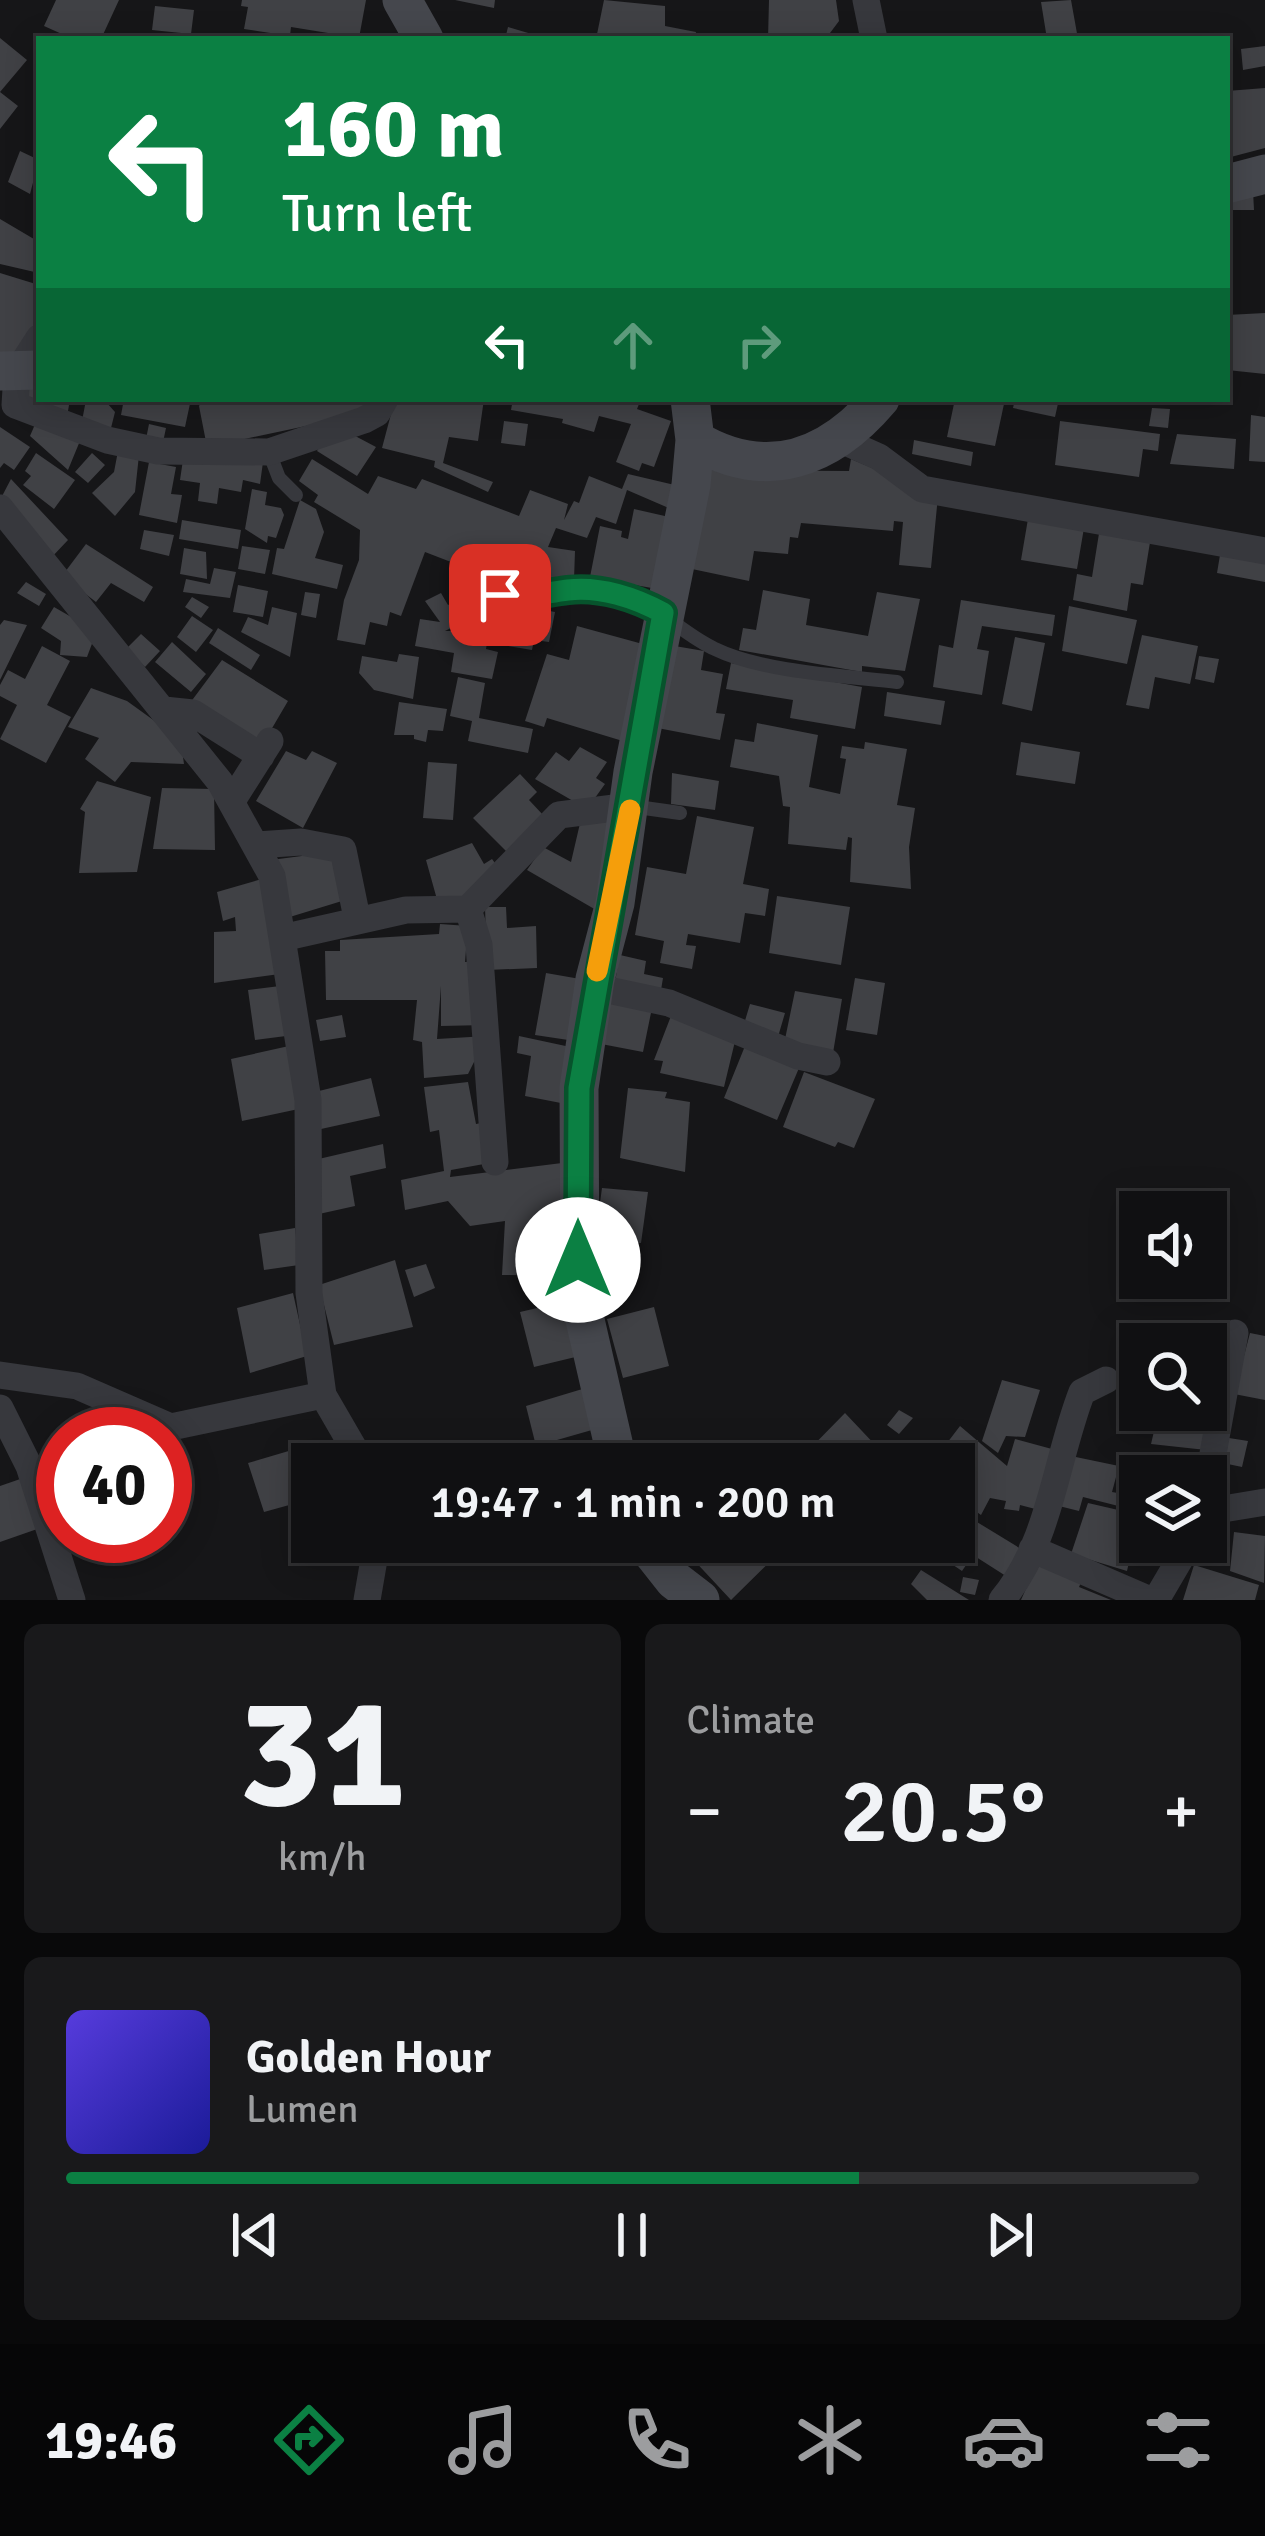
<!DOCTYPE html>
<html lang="en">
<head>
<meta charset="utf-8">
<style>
	:root { --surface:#101012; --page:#19191b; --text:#f1f3f6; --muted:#9c9d9f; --line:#303032; --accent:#0b8043 }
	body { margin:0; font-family:Signika,sans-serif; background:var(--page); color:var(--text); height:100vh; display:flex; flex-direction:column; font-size:45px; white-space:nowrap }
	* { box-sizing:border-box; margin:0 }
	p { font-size:39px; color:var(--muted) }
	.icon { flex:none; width:66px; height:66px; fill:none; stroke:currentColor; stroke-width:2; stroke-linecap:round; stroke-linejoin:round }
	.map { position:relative; height:1600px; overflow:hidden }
	.sheet { display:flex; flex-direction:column; gap:24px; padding:24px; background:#09090a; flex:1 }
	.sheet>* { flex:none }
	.banner { position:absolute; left:36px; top:36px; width:1194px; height:366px; border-radius:0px; box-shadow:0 6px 30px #0003,0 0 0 3px var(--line); background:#0b8043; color:#fff; overflow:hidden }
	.buttons { position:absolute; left:1119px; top:1191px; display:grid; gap:24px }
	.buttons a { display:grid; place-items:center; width:108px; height:108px; border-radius:0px; background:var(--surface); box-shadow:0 6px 30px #0003,0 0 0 3px var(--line); font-size:60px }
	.speed { position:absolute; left:36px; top:1407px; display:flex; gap:24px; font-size:60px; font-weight:700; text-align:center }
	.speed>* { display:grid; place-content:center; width:156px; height:156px; border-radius:50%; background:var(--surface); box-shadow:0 6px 30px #0003,0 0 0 3px var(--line); line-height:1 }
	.speed .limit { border:18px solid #d22; background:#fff; color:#111 }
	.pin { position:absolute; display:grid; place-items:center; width:102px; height:102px; color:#fff; margin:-51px; border-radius:24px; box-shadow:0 6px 18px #0006 }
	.me { position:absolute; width:132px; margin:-66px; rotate:0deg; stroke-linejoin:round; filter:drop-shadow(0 0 9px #0008) }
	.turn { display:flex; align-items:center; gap:42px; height:252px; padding:0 48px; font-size:54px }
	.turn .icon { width:156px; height:156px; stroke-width:2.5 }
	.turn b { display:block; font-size:84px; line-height:102px }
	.lanes { display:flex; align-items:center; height:114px; padding:0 48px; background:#0003; justify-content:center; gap:60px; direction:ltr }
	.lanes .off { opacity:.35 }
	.big { font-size:90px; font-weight:600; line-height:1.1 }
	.sheet .tile { flex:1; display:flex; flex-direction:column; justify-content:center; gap:18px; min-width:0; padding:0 42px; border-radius:18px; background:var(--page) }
	.sheet .dial { align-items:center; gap:0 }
	.dial b { font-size:156px; line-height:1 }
	.song { display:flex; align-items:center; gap:36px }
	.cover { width:144px; height:144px; border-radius:18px; background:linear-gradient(135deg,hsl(250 70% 55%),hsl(240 70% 35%)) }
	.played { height:12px; border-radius:6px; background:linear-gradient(90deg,var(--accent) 70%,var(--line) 70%) }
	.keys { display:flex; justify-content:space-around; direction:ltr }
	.heat { display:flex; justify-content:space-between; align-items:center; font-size:66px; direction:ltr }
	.sheet .tiles { flex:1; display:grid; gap:24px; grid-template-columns:1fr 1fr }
	.tile:last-child { grid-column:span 2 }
	.trip { position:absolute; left:291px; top:1443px; width:684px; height:120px; border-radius:0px; background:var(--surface); box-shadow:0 6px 30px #0003,0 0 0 3px var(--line); font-weight:600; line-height:120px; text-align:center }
	.tab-bar { display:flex; height:192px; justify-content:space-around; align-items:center; background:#060607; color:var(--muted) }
	.tab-bar .icon { width:84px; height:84px }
	.tab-bar .active { color:var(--accent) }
	.tab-bar b { font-size:54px; color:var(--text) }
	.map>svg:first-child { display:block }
	.building { fill:#404145 }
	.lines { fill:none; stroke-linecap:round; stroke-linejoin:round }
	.lane { stroke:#37383d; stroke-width:14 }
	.street { stroke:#37383d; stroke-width:27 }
	.secondary { stroke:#45474d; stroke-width:39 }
	.route-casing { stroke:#07532c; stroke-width:30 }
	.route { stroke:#0b8043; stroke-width:21 }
	.slow { stroke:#f59e0b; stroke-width:21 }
</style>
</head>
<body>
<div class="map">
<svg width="1265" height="1600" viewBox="0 0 1265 1600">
	<rect width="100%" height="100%" fill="#161618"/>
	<path class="building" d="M56,0H119L101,39H73L44,26Z
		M242,0H366L359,38L291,27L290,36L244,29L248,7L241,6Z
		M455,0H495L494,8Z
		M604,0L665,6V26L696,32L695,39H596Z
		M769,0H836L839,21L830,33L768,39Z
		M1071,0L1078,39H1047L1041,2Z
		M155,6L194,10L191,34L152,30Z
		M508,27L545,38L544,39H505Z
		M0,38L27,60L0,92L18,106L0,129Z
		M1265,46V66L1243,70L1241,49Z
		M1265,88V148L1227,158V91Z
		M20,151L39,160L30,194L8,182Z
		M1253,191L1254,210H1231L1232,238H1227V192Z
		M0,219L39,242V273L0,264Z
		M0,273L39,285V335L22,355L0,357Z
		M1265,313V374L1227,370V315Z
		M24,387L39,390V399H70L67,417L21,403Z
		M124,399H191L185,427L121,415Z
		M203,399H377L358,415L207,447L199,406Z
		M395,399H484L478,441L449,437L443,463L493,482L488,492L434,467L435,461L382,448Z
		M513,399H641L637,409L671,421L654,467L642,463L639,471L616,462L631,424L599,416L594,432L562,423L563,419L511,410Z
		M955,399L1004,404L995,446L947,437Z
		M1015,399H1059L1055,417L1013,408Z
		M86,400L107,403L115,412L110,432L81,426Z
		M1152,408L1170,409L1168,428L1149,426Z
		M1251,415L1265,417V462L1249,461Z
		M504,421L528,424L525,446L501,443Z
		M1060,421L1160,434L1158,451L1143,449L1139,477L1055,465Z
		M36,422L82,436L68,470L30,436Z
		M149,424L166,428L162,447L145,444Z
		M0,427L30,447L14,470L4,463L0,468Z
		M342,429L376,447L357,476L317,451L328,433Z
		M1177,434L1236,439L1234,469L1170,464Z
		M914,440L973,452L971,466L912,454Z
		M118,451L139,455L135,492L115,516L92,493L114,472Z
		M36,453L75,480L54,509L23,485L31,476L25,471Z
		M92,453L105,465L88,483L75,472Z
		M184,453L263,462L260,484L243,480L241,492L219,488L217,504L198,501L200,483L180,480Z
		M312,459L368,494L378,476L416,489L422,479L519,516L530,490L568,504L564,520L574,501L579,503L589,476L622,489L628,474L679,486L671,509L627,490L616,524L596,517L587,538L556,528L548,547L575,551L574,580L540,585L538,569L529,592L425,552L401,616L390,612L387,626L370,622L365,645L337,640L344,600L359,560L360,530L314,502L318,495L299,481Z
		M851,459L938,496L931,568L899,565L903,522L894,521L893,531L801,523L798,538L790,537L788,554L754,551L749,581L692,569L707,470L849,471Z
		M149,462L176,467L171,494L182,495L177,523L139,515Z
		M11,479L68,540L50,559L0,500Z
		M252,489L267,492L265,505L281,508L284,515L276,538L268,536L267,543L245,529Z
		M300,500L316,509L324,532L315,558L343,565L337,589L272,574L277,548L284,549Z
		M634,509L678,519L663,590L590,577L600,526L622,531L621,537L628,539Z
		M1029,513L1085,522L1077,569L1021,560Z
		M182,520L241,530L238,549L179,539Z
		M1101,521L1152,530L1143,585L1131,583L1127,611L1073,600L1077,574L1092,577Z
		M144,530L174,535L169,556L140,549Z
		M1222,543L1265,551V582L1217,573Z
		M86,544L153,587L144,602L111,583L96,602L62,576Z
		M242,546L270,550L265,574L238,569Z
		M184,548L206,552L207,579L180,574Z
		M214,568L236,572L230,598L183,592L186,579L210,584Z
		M26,582L46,594L39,606L17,593Z
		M238,585L268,591L263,617L233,612Z
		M486,587L495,606L445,631H489L486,649L498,652L492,679L451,672L454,653L415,646L420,619L440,622L425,601L441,593L448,605Z
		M763,590L810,599L806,625L868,636L877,592L920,599L905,671L862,666V672L739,650L743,628L756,630Z
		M305,592L320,594L316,618L301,615Z
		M192,597L209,607L201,618L185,607Z
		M961,600L1055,615L1052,636L982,626L977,649L989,651L982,695L933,687L939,645L953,648Z
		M513,604L555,612L549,642L534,640L532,650L496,644L502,612L510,613Z
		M1069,606L1137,620L1127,664L1062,651Z
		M54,607L80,622L93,641L87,657L60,655L61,641L41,628Z
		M272,607L297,613L290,657L241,632L248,617L268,625Z
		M192,616L213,630L196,652L177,637Z
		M4,620L27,625L0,680V625Z
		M577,626L650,646L626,742L547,718L544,727L525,721L547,654L569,660Z
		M218,628L260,655L251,670L209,643Z
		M141,634L160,651L145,667L126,649Z
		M1142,635L1198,646L1190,684L1155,677L1149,709L1126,705Z
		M1015,637L1045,643L1032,711L1002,704Z
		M172,642L206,674L191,692L155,662Z
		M663,644L704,651L701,670L723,674L716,713L725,714L720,740L647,726Z
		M42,646L70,661L47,705L71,717L46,763L0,739L17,705L0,696V685L8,670L25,679Z
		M399,654L419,657L413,699L374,690L359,673L362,656L397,662Z
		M1199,656L1219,659L1214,683L1195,679Z
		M222,660L288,701L261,747L190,703Z
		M731,663L862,687L855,729L790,718L793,700L726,689Z
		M458,677L485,683L479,718L533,729L528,753L468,741L472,721L450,716Z
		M91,688L127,701L163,727L179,729L184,764L131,762L115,782L85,759L99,738L68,727Z
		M887,692L945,701L941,725L884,716Z
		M399,702L447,709L443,731L428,730L426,742L414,739V735H394Z
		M757,723L818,735L809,787L840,794L846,759L840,758L842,746L864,749L865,742L907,749L897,805L915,808L909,847L911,889L850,882L852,838L848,837L846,850L788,844L790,807L783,806L779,776L730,767L735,739L754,742Z
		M1021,742L1080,752L1075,784L1016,775Z
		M580,747L607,762L596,778L605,784L587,809L535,779L556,752L569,761Z
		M286,751L306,760L312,751L337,763L303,828L256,801Z
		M428,762L457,764L453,820L423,818Z
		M672,773L719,781L715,810L671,804Z
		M520,774L537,792L529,800L544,816L507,852L473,818Z
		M97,781L151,797L137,872L79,873L85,812L80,809Z
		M162,788L214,789L215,850L153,849Z
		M697,816L754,827L743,884L769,889L765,916L745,913L740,943L688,934L686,945L696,946L692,969L660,963L664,941L635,935L647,867L686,874Z
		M581,819H628L603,914L527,870L543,847L571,862Z
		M472,843L484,864L492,859L500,870L470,899L438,903L426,860Z
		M332,852L342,901L280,920L287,973L214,983V932L236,931L235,917L223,921L217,892L272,876L271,860Z
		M777,896L850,907L841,965L769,953Z
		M485,907H506L507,928L536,926L537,968L487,970Z
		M440,924L468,926L465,962L480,961L486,1025L441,1026V986L437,1039L487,1036L468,1074L424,1078L422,1042L413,1040L417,1000H326L325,951H340V940L439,934Z
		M620,955L646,961L644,974L663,978L660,996L614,987Z
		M546,973L586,980L575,1041L535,1035Z
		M855,978L885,983L877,1035L846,1030Z
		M280,986L286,1036L255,1040L248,990Z
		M795,991L842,999L833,1053L784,1044Z
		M606,994L653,1003L643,1052L596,1043Z
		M750,1004L785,1013L775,1047L741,1034Z
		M342,1015L346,1037L320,1041L316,1020Z
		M671,1016L737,1033L724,1087L660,1073L663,1061L654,1060Z
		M519,1036L575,1048L566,1104L525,1096L531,1056L517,1053Z
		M298,1044L308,1107L242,1121L231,1059Z
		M745,1046L799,1068L777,1120L724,1098Z
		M804,1072L875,1099L854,1148L838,1142L835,1147L783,1127Z
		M371,1078L380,1116L321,1129L315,1092Z
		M468,1082L476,1124L491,1121L495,1162L451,1170L450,1177L570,1162L574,1276L502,1275L505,1221L470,1226L448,1201L405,1210L401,1180L444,1171L439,1130L430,1132L424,1087Z
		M628,1088L667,1092L665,1098L690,1102L685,1172L620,1158Z
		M383,1144L386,1168L350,1176L355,1206L319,1214L310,1161Z
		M602,1188L648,1192L641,1243L595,1239Z
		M295,1228L299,1265L264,1270L259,1234Z
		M395,1260L413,1327L334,1345L319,1285Z
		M426,1264L435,1288L414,1297L405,1270Z
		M293,1293L307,1356L250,1373L237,1308Z
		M580,1298L592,1353L534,1367L520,1312Z
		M654,1307L669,1366L623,1378L607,1319Z
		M1133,1331L1199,1342L1198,1344H1140V1392L1120,1388Z
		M1250,1333L1265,1336V1400L1234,1394Z
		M1002,1380L1040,1390L1025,1437L1006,1436L998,1453L982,1441Z
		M589,1387L599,1428L536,1446L526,1406Z
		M1206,1394L1216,1396L1206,1450L1151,1444L1159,1410H1206Z
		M899,1410L913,1418L899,1434L887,1425Z
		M845,1413L879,1449L862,1464H795Z
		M960,1426L1007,1466L1015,1439L1063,1452L1043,1511L1020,1505L1019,1511L1004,1509L1006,1501L990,1498L981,1515L954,1496V1464H931Z
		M345,1436L358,1464H312L311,1482L301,1451Z
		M1229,1438L1248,1441L1242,1467L1223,1463Z
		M430,1448L434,1464H385V1463Z
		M292,1450L311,1499L264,1512L248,1463Z
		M593,1451L596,1464H550V1463Z
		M1071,1456L1119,1466L1112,1492L1135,1496L1134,1510L1083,1497L1079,1511L1059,1506Z
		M1156,1461L1182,1464L1181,1476H1154Z
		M26,1477L43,1527L0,1542V1486Z
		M1088,1503L1140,1515L1127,1571L1071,1554Z
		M959,1511L1026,1552L1009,1578L973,1555L962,1571L925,1546L954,1542V1517Z
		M1234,1532L1265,1536L1264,1583L1230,1571Z
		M677,1542H790L731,1600Z
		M1039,1559L1083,1578L1079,1587L1111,1600H1021Z
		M1194,1565L1259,1585L1255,1600H1183Z
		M921,1570L969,1600H927L911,1584Z
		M963,1577L979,1580L975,1595L960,1592Z"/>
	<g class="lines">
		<path class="lane" d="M269,452L279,478L296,495
			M500,595C542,601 577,586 619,595C658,603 680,633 715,649C762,672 844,676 897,682
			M630,806L680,813"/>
		<path class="street" d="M866,0L874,39
			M39,338L17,372L15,405L107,440L158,451L269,452L364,420L377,413L385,399
			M841,440L879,457L922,489L1265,551
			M0,508L220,782L272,876L308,1100L309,1293L323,1395
			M164,710L193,713L261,756
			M232,801L270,741
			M257,845L301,842L343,850L357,918
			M468,909L479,945L495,1162
			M282,938L406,910L468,909L559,815L630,806
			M594,987L669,1003L798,1056L827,1062
			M0,1375L77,1386L171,1427L323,1395L363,1464
			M0,1408L29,1466L72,1600
			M1206,1492L1235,1333
			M1206,1519L1223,1509L1265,1502
			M1032,1549L1150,1600
			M367,1600L377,1542
			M1002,1600C1051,1541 1055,1461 1082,1392L1106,1380
			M1156,1600L1190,1542"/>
		<path class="secondary" d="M402,0L424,39
			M1227,184L1265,174
			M0,371L39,370
			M695,440C767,483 830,458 880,399
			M618,1464L580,1298L579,1088L595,979L615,903L633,772L691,485L695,440L690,399
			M644,1542L674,1580L700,1600"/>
	</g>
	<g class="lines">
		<g class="route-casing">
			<path id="route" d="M500,595C527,599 543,593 568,590C600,586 636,598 663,613L579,1088L578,1260"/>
		</g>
		<use href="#route" class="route"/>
		<path class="slow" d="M597,971L630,810"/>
	</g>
</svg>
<div class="buttons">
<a><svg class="icon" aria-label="sound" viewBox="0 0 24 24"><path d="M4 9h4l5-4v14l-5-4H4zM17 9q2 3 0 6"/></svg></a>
<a><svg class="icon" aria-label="search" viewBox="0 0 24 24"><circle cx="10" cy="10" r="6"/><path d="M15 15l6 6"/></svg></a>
<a><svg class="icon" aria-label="layers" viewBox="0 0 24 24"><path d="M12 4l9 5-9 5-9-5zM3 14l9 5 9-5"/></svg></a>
</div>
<div class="speed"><div class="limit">40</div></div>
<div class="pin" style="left:500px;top:595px;background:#d93025"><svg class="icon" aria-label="arrive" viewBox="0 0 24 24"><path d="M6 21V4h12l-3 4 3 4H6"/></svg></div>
<svg class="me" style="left:578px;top:1260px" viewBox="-20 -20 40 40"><circle r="19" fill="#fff"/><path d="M0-13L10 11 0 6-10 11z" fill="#0b8043"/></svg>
<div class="trip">19:47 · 1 min · 200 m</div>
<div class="banner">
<div class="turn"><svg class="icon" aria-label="left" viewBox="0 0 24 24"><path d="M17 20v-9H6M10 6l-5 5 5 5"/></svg><div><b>160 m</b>Turn left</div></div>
<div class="lanes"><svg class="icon" aria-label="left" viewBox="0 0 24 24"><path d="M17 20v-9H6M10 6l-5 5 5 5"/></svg><svg class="icon off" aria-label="ahead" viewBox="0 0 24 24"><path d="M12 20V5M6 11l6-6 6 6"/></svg><svg class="icon off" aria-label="right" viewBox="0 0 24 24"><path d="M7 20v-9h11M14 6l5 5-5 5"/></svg></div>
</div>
</div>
<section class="sheet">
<div class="tiles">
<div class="tile dial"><b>31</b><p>km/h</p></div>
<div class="tile"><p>Climate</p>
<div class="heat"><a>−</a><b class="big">20.5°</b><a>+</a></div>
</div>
<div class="tile">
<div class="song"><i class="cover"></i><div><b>Golden Hour</b><p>Lumen</p></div></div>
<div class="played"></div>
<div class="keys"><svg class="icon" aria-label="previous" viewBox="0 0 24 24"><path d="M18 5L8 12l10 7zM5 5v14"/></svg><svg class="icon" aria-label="pause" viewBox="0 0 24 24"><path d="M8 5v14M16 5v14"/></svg><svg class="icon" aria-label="next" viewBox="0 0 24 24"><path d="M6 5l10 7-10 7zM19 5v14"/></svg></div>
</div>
</div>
</section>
<nav class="tab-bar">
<b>19:46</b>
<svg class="icon active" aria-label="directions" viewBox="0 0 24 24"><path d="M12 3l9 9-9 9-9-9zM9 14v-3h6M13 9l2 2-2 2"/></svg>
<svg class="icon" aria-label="music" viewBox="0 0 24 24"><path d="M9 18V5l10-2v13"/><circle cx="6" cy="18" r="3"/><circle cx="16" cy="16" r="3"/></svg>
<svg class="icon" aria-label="phone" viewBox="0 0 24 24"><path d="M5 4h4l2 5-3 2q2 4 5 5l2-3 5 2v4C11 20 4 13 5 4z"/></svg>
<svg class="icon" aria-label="climate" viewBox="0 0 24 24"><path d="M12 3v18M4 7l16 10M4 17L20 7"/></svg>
<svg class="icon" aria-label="car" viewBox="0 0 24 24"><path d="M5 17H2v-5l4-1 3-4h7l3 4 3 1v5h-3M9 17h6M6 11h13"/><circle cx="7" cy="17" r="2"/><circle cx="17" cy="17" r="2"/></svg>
<svg class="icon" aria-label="filters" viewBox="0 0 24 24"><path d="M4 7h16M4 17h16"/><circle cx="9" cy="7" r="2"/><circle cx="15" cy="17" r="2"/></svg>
</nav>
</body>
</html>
